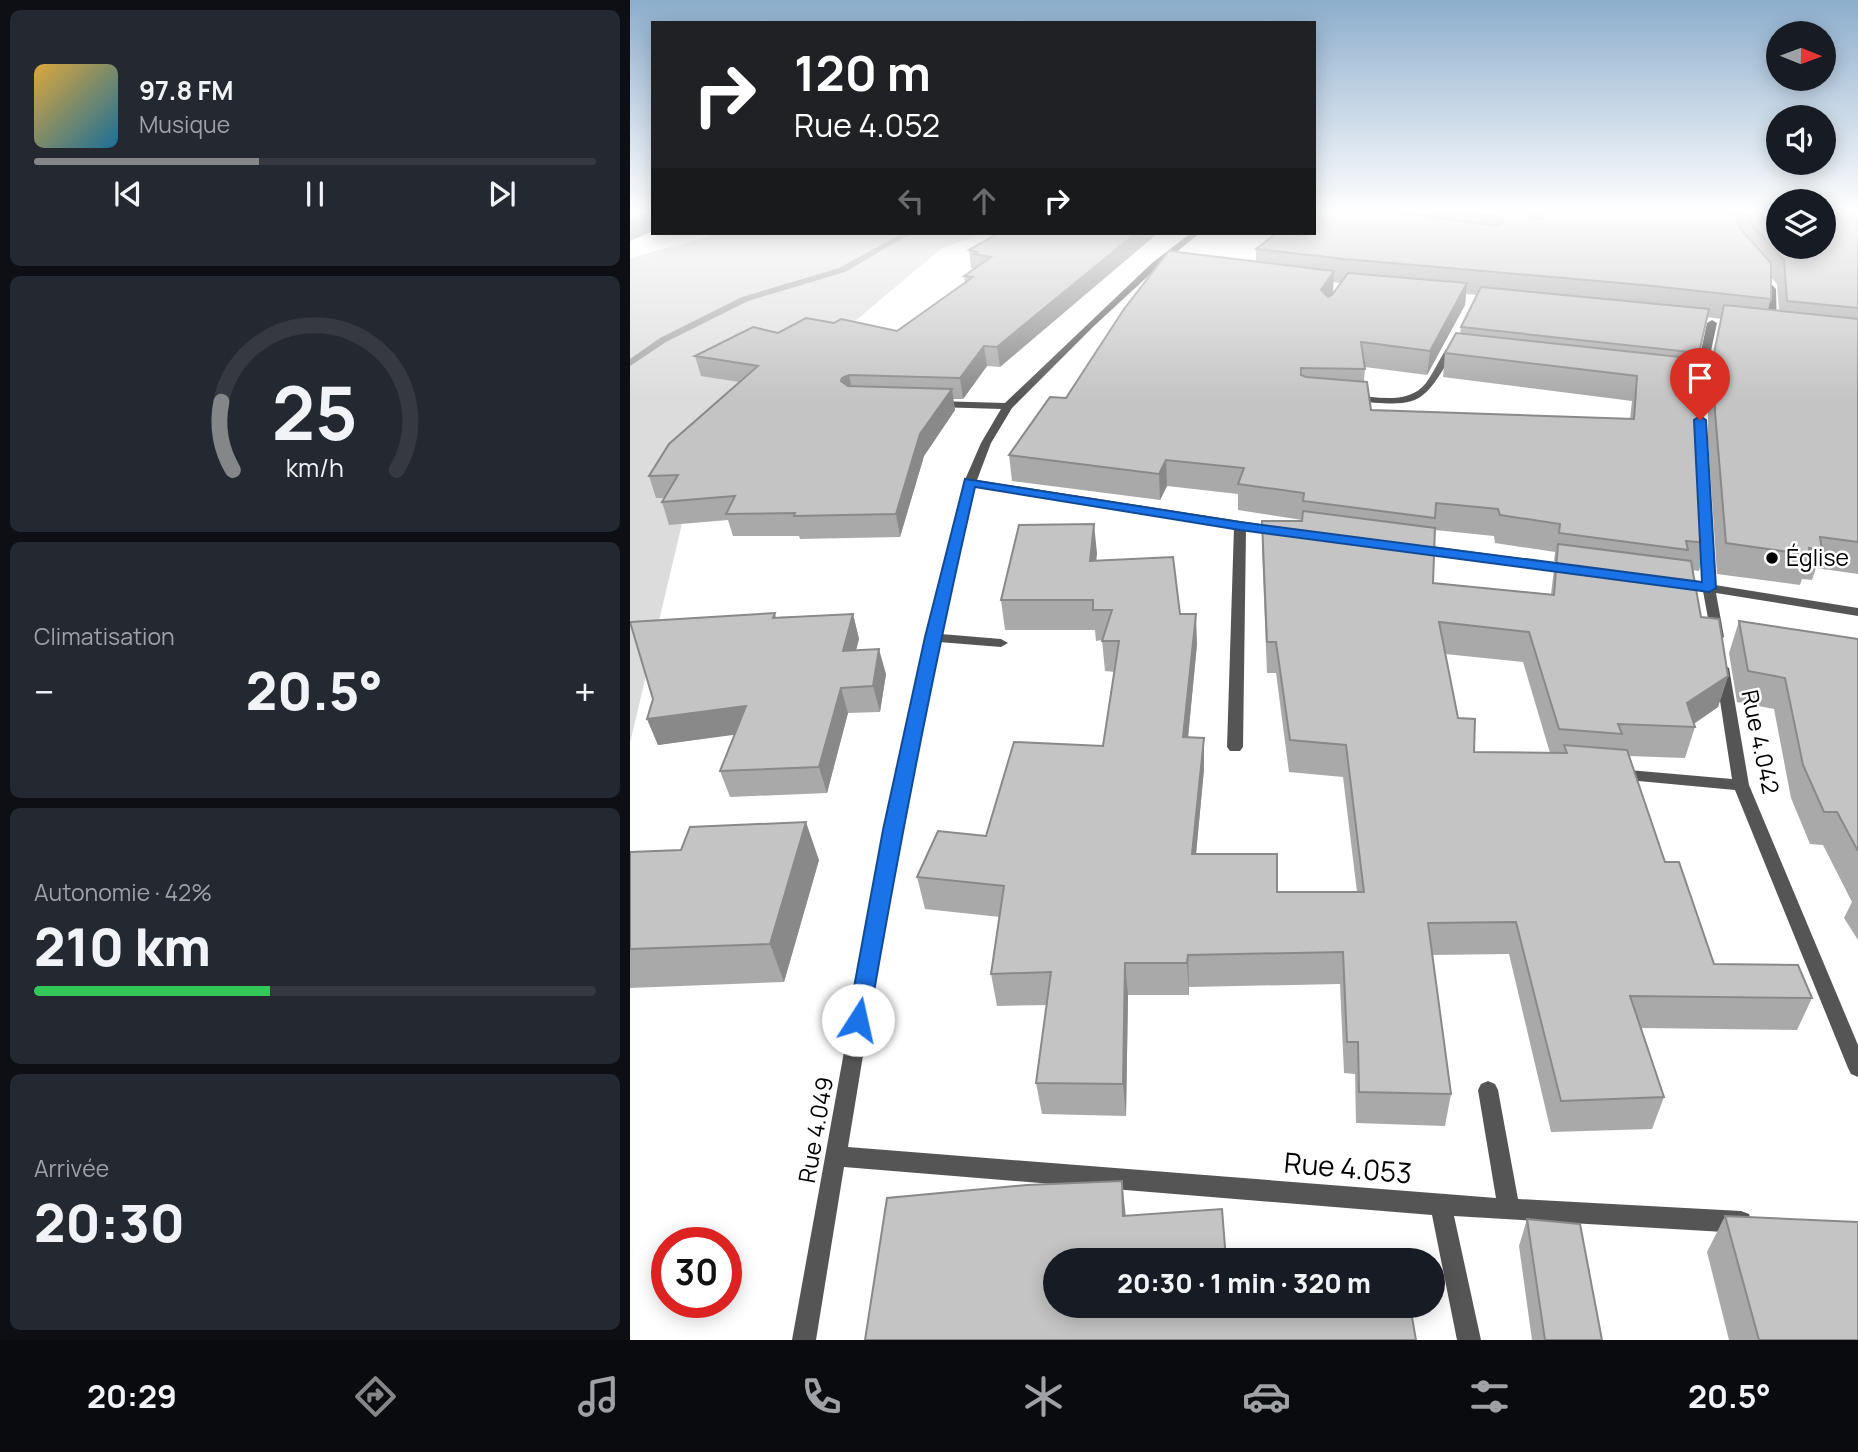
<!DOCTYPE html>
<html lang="fr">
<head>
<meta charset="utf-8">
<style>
	:root { --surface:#171b24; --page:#242831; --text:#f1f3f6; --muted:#9ea1a6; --line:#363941; --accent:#858687 }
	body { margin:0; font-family:Manrope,sans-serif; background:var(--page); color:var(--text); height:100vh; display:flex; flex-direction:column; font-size:26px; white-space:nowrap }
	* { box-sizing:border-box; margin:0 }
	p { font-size:23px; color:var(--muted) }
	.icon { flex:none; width:38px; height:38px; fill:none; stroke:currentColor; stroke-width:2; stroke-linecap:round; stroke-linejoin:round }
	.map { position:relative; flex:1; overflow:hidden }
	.panel { display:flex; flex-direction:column; gap:10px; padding:10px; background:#0d0f14; width:630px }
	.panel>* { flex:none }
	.guide { position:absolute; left:21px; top:21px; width:665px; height:214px; border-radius:0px; box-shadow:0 4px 18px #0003; background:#202124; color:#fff; overflow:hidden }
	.needle { width:46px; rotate:91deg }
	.tools { position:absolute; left:1136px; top:21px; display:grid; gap:14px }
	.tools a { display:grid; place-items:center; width:70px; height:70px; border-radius:50%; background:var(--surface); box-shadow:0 4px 18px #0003; font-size:35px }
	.speed { position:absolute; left:21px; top:1227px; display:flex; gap:14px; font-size:35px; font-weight:700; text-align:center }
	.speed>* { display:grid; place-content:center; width:91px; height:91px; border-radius:50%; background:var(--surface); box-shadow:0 4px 18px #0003; line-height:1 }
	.speed .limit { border:10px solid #d22; background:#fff; color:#111 }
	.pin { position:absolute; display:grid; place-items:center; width:60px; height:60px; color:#fff; margin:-72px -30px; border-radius:50% 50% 50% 0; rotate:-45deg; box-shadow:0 0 7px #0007 }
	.pin .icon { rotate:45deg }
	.me { position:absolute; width:77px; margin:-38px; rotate:10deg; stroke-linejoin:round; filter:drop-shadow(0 0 5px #0008) }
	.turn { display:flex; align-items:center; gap:24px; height:147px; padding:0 28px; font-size:32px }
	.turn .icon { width:91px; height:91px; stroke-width:2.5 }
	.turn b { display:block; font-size:49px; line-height:60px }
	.lanes { display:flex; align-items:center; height:66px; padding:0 28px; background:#0003; justify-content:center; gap:35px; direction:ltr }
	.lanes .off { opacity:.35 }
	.big { font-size:52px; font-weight:800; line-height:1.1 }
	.panel .widget { flex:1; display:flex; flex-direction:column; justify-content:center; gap:10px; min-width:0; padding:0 24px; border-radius:10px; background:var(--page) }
	.panel .dial { align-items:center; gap:0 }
	.dial svg { height:182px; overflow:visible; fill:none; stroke:var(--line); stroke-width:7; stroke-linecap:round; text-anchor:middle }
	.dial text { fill:var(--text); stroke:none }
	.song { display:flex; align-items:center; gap:21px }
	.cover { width:84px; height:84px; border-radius:10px; background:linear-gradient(135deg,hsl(40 70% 55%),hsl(200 70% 35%)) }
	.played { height:7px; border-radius:4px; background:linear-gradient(90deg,var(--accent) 40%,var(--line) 40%) }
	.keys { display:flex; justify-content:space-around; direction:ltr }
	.heat { display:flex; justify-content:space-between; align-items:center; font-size:38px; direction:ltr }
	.charge { height:10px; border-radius:5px; background:linear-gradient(90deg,#34c759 42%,var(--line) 0) }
	.trip { position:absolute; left:413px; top:1248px; width:402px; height:70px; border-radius:35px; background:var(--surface); box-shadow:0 4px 18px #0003; font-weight:800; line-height:70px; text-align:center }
	.menu { display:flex; height:112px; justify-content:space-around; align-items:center; background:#090b0e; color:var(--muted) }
	.menu .icon { width:49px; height:49px }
	.menu .selected { color:var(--accent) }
	.menu b { font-size:32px; color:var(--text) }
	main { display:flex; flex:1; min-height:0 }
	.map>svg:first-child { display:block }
	.green { fill:#dcdcdc }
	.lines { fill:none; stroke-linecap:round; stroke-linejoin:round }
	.stream { fill:#a3a3a3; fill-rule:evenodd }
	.minor { fill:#555; fill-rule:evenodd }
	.wall { fill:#a9a9a9; fill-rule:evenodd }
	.shaded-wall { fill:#898989 }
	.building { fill:#c4c4c4; stroke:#898989; stroke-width:2 }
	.route { fill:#1a73e8; stroke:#114b97; stroke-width:2 }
	.poi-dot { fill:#000; stroke:#fff; stroke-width:2.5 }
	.labels { text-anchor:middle; stroke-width:5; stroke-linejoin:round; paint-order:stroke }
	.poi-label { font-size:23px; fill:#000; stroke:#fff; text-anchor:start }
	.street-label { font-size:23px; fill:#000; stroke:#fff }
	.near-street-label { font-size:28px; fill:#000; stroke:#fff }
</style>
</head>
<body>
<main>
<section class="panel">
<div class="widget">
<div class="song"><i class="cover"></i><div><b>97.8 FM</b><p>Musique</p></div></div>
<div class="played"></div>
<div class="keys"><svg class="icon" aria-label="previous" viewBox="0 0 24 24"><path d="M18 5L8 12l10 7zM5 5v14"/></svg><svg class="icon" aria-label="pause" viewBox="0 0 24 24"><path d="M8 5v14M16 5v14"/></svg><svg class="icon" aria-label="next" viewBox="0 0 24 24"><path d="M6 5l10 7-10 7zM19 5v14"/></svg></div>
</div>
<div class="widget dial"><svg viewBox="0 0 100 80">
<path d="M14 69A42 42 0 1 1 86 69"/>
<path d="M14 69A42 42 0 0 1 9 39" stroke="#858687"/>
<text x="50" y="56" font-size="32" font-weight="700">25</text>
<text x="50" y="72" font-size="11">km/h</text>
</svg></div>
<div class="widget"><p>Climatisation</p>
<div class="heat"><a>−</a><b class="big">20.5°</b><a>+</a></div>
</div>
<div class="widget"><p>Autonomie · 42%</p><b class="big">210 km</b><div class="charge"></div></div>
<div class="widget"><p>Arrivée</p><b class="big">20:30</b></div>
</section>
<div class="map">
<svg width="1228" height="1340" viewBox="0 0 1228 1340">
	<rect width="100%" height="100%" fill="#fff"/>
	<path class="green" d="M92,233H354L312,248L69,452L0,743V258Z"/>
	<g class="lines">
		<path class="stream" d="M273,233H281L215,272L118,301L36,342L0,366V359L30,338L112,297L209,268Z"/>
		<path class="minor" d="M561,233H570L528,267L464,326L382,408L361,443L347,480L655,528L657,531L651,535L616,529L613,747L610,751H600L597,747L604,527L345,486L311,634L371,639L378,643L371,647L309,642L270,830L218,1147L866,1198L848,1090L851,1084L858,1081L865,1084L868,1090L888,1199L1111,1211L1119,1214L1122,1222L1119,1230L1111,1233L824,1216L851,1340H827L802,1215L214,1167L186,1340H162L254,830L296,637L334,482L351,443L371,409L306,407L301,404L306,401L375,403L522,263Z
			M1130,272L1146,289L1147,328L1142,331L1137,328L1138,289L1126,275Z
			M1082,320L1087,323L1075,379V414L1070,417L1065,414V379L1077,323Z
			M816,349L824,351C791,409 788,406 722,401L717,398L722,395C746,397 779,405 796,383C804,372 809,360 816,349Z
			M1075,522L1081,526L1085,585L1228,608V616L1086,593L1094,637L1087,641L1082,640L1073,591L1046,587L1040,583L1046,579L1072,583L1069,526Z
			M786,544L943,565L949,569L943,573L782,551L780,548Z
			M1092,664L1099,668L1119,785L1228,1045V1077L1221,1074L1218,1068L1105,790L987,779L982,778L979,774L982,770L987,769L1102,779L1085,668Z"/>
	</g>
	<path class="wall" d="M684,210H1228V574L1186,568L1182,580L1172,579L1170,585L1087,574L1078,440V379L1091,319L1077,317L1067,359L1077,543L1069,571L1062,570L1071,617L1098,676L1088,707L1064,724L1065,727L1055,758L999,756L1035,862L1084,964L1182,998L1167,1030L1011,1028L1034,1097L1022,1129L921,1132L879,954L802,955L821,1094L815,1126L726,1123L725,1074L714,1073L710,984L559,987V995H498L496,1116L412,1114L406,1083L417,1005L367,1006L361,974L370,917L295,909L287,877L356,836L473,746L485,672L475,671L472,640L466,641L465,630H375L371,600L467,553L466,561L550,614L567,644L558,737L574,738V769L566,854L647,892H727L713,777L659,772L646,673H637L632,550V521H672V520L608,510V494L537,486L530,500L382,481L379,455L436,398L626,262V249ZM1141,277L1147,284L1149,311L1138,309L1141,299ZM703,282L710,283L701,295L703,293ZM836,294L847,295L831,327L830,334L815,353L813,377L1002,401L1000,419L741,410L734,381L735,367L797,375L835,305ZM805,530L864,536L865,543L925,552L924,561H925L921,594L803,583ZM815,654L893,662L920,753L844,752L828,718Z
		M369,233L370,367L357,366L333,399H323L325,410L294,456L270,537L170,539L169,536H103L98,520L39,525L32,502L34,498H26L19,476L109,382L71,376L65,356L148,333L204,323L267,331L335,283L334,276L344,269L341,268L339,250Z
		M145,613L146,617L223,614L229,639L226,650L256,674L250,712L218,713L197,793L100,797L90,771L105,734L28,745L17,719Z
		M1109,621L1228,639V940L1214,918L1222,902L1193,845L1180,844L1161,798L1144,709L1107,702L1099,653Z
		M0,852L189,860L154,982L0,988Z
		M1095,1216L1228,1340H1099L1077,1252Z
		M897,1219L972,1340H902L889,1246Z"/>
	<path class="shaded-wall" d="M23,213V231L0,241V223Z
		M506,233H528L370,367L367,347Z
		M704,271L703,293L690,313L691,290Z
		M837,283L835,305L797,375L800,351Z
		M354,346L357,366L333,399L330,378Z
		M219,375L223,395L211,381L212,378Z
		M322,389L325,410L294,456L270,537L266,514L290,434Z
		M536,460L537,486L530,500L529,474Z
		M464,524L467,553L463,591L460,561Z
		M223,614L229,639L219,676L213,651Z
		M566,614L567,644L555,769L553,737Z
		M249,649L256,674L250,712L243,686Z
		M1098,676L1088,707L1060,726L1057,703Z
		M211,688L218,713L197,793L189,767Z
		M116,706L125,732L28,745L17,719Z
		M574,738V769L563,886L562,854Z
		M176,822L189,860L154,982L140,944Z
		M558,955L559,987V995L557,963Z
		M495,963L498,995L496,1116L493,1084Z
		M492,1181L496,1218L493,1216Z"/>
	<path class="building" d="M0,210H23V213L0,223Z
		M684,210H752L867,226L872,223L873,220L867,217L820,210H899L902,219H911V210H1101L1112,231L1141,263V299L1013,285L715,259L626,249L647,233H684Z
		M1115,210H1148V247H1194V210H1228V308L1157,301L1154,260L1124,227Z
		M369,233H506L367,347L354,346L330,378L219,375L212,378L211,381L218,386L322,389L290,434L266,514L164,516L165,513L96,514L105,496L32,502L48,475L19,476L39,444L128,366L65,356L123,327L148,333L176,318L204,323L211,319L267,331L343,277L334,276L361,257L344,254L347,252L339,250Z
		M539,251L704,271L691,290L698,297L702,295L718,273L837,283L800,351L731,342L735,369L671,368V375L676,377L737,382L741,410L1004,419L1007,376L815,353L826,333L1068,359L1077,543L1056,541L1058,550L929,533L930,524L870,515L868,509L806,503L805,518L673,501L674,493L608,484L614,468L536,460L529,474L379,455L420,397L436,398L494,309Z
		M851,287L1079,309L1069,353L831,327Z
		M1094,305L1228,319V542L1190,537L1192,550L1179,548L1180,555L1096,543L1085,412L1084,353Z
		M673,511L805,528L803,583L924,595L928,544L1061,561L1071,617L1089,619L1098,676L1057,703L1065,727L988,724L992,734L929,729L899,632L809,622L828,718L845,719L844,752L937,753L934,745L997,750L1035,862H1049L1084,964L1168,965L1182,998L1000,996L1034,1097L931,1101L886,922L798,923L821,1094L729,1092L728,1042H717L713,952L558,955L557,963H495L493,1084L406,1083L421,972L361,974L374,886L287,877L308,831L356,836L384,742L473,746L489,641H472L482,610H463V600H371L389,525L464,524L460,561L543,557L550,614H566L553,737L574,738L562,854H647V892H734L716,745L660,740L646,642H637L632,521H672Z
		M145,613L143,618L223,614L213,651L249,649L243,686L211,688L189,767L90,771L116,706L17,719L23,699L0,622Z
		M1109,621L1228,639V851L1207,812H1194L1173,765L1155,678L1118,671Z
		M176,822L140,944L0,949V852L51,850L60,827Z
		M492,1181L493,1216L592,1209L596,1260H425V1306H599L600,1309L640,1306H780L786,1340H235L257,1198L397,1185Z
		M1095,1216L1228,1222V1340H1129Z
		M897,1219L950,1224L972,1340H915Z"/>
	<linearGradient id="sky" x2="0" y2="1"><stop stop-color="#8cadcc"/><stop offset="0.53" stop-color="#fff"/><stop offset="1" stop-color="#fff" stop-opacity="0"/></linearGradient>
	<rect width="1228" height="398" fill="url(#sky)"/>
	<path class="route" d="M1070,416L1076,420L1086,588L1079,592L610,530L345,487C304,664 270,841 239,1020L236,1026L228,1029L221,1026L218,1020L253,830L295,637L335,479L610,522L1072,582L1064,420Z"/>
	<circle class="poi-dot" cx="1142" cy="558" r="7"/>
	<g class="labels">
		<g class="poi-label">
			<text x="1156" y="566">Église</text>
		</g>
		<g class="street-label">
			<text transform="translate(1130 742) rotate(78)" y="8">Rue 4.042</text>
			<text transform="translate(186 1130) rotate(-80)" y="8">Rue 4.049</text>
		</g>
		<g class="near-street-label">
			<text transform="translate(718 1168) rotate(5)" y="10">Rue 4.053</text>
		</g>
	</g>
</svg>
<div class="tools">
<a><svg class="needle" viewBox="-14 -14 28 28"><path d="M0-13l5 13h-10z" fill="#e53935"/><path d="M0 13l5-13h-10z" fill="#9ea1a6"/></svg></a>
<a><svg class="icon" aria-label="sound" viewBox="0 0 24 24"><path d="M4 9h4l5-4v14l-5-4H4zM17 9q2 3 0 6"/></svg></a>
<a><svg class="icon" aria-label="layers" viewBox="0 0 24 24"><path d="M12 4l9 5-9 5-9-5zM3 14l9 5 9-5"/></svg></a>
</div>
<div class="speed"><div class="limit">30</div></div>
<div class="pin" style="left:1070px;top:420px;background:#d93025"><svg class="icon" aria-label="arrive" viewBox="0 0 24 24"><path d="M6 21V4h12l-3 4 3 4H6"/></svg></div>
<svg class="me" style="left:228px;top:1020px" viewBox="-20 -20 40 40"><circle r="19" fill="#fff"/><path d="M0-13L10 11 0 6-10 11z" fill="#1a73e8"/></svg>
<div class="trip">20:30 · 1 min · 320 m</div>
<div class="guide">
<div class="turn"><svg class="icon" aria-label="right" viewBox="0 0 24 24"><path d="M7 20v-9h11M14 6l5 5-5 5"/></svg><div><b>120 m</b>Rue 4.052</div></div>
<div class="lanes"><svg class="icon off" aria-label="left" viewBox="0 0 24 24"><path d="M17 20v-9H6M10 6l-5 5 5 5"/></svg><svg class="icon off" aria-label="ahead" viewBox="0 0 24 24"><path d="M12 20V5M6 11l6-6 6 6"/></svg><svg class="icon" aria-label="right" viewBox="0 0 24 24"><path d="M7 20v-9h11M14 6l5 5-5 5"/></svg></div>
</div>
</div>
</main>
<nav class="menu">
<b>20:29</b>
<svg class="icon selected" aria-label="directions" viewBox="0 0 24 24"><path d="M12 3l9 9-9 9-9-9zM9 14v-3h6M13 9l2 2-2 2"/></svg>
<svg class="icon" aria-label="music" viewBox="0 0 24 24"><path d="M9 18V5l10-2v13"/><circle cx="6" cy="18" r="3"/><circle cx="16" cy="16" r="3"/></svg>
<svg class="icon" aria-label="phone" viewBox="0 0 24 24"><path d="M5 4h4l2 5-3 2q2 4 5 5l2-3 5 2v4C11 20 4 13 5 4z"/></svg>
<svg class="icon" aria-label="climate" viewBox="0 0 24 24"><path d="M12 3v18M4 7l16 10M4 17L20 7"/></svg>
<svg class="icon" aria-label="car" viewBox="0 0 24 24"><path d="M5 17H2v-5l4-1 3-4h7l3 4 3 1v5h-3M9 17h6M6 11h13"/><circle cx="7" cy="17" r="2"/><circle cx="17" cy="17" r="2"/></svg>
<svg class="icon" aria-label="filters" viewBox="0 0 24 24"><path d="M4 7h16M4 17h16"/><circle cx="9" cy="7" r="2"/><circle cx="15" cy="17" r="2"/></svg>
<b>20.5°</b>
</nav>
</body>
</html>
